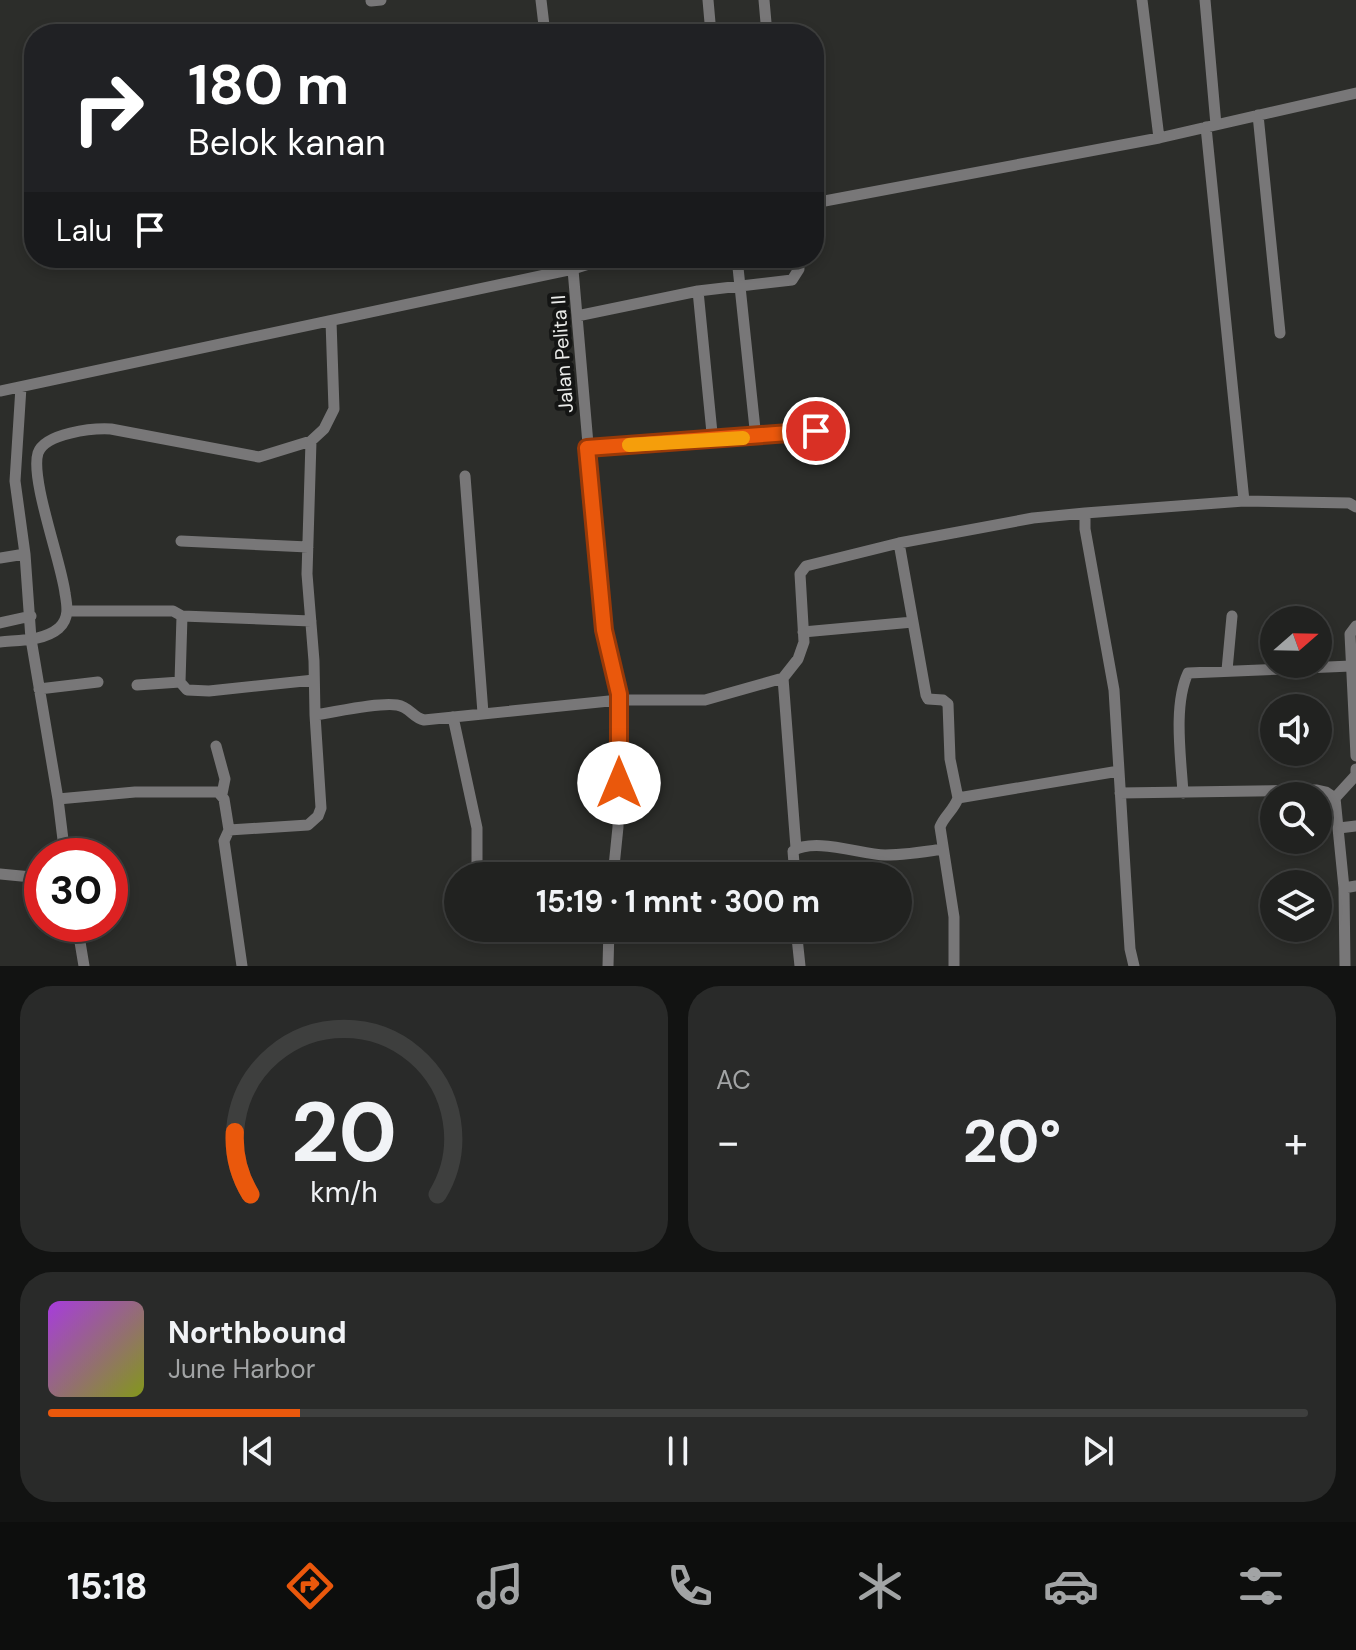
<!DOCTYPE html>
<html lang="id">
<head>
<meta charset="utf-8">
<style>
	:root { --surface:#212220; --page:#292a29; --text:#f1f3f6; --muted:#a2a4a5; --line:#3e3f3e; --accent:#ea580c }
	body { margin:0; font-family:"DM Sans",sans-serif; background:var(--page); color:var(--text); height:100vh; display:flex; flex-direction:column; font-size:30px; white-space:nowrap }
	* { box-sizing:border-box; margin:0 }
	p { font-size:26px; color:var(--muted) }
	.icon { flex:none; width:44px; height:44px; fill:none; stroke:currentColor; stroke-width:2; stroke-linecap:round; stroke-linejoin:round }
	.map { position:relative; height:966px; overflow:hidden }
	.side { display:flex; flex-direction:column; gap:20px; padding:20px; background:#121312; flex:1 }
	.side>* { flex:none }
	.hud { position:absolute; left:24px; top:24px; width:800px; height:244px; border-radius:32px; box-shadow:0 4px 12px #0003,0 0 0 2px var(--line); background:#202124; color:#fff; overflow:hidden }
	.needle { width:52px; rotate:70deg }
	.fabs { position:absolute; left:1260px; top:606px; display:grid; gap:16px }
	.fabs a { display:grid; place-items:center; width:72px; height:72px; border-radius:50%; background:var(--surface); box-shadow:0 4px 12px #0003,0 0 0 2px var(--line); font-size:40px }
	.speed { position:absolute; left:24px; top:838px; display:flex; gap:16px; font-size:40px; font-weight:700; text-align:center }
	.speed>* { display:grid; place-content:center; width:104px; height:104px; border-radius:50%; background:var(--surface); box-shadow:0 4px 12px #0003,0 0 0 2px var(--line); line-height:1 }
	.speed .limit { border:12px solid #d22; background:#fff; color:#111 }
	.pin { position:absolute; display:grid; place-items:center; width:68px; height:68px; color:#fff; margin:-34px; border:4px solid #fff; border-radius:50%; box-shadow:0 2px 8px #0007 }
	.me { position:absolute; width:88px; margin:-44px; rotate:0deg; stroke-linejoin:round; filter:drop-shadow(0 0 6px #0008) }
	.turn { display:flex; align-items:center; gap:28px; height:168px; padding:0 32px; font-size:36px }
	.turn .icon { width:104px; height:104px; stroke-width:2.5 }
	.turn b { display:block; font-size:56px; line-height:68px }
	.then { display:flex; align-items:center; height:76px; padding:0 32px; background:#0003; gap:16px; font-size:30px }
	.big { font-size:60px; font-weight:700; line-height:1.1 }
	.side .tile { flex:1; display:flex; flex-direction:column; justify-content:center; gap:12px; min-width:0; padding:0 28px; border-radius:32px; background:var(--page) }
	.side .dial { align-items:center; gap:0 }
	.dial svg { height:208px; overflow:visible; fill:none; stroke:var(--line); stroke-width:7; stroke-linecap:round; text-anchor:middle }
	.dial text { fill:var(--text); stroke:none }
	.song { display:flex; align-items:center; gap:24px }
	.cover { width:96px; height:96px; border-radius:12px; background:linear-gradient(135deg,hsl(280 70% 55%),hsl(70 70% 35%)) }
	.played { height:8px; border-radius:4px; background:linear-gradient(90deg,var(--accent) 20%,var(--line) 20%) }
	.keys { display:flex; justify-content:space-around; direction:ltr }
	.heat { display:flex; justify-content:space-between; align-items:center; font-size:44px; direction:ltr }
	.side .tiles { flex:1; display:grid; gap:20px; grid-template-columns:1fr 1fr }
	.tile:last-child { grid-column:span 2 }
	.trip { position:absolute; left:444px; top:862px; width:468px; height:80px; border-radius:40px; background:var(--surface); box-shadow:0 4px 12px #0003,0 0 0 2px var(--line); font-weight:700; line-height:80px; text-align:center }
	.dock { display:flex; height:128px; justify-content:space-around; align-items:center; background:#0d0e0d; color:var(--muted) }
	.dock .icon { width:56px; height:56px }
	.dock .selected { color:var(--accent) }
	.dock b { font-size:36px; color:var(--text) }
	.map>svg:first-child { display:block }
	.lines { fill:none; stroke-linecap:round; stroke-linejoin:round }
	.street { stroke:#787778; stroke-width:11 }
	.route-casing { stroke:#983908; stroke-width:20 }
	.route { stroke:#ea580c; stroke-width:14 }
	.slow { stroke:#f59e0b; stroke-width:14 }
	.labels { text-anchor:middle; stroke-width:8; stroke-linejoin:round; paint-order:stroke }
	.street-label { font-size:20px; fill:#eaebe9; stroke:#141514 }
</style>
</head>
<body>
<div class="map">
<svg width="1356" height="966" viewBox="0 0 1356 966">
	<rect width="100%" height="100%" fill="#2c2d2a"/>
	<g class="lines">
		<path class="street" d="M541,0L545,34
			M708,0L711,34
			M764,0L767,34
			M1142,0L1159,138
			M1205,0L1216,125
			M371,1L381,0
			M1258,115L1280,333
			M1206,127L1244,501L1349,503L1356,507
			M814,203L1159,138L1356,93
			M572,258L604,630L619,694L618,827L613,876
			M737,258L755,429L761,436L767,437L816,431
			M698,291L792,280L799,269L798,258
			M577,316L698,291L712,433V441L587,448
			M21,387L15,481L25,554L31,639L58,799L65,856
			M0,391L573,269L608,258
			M311,441L307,574L314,661L315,715
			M712,441L761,436
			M465,476L483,713
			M1085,513L1244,501
			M181,541L308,547
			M899,543L926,695L928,699L943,700L948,704L950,759L958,798
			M0,558L25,554
			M67,611H173L182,616L180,682L187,690L209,691L314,680
			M182,616L311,621
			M0,623L31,616
			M1356,626L1350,634L1356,756
			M803,632L913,622
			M0,642C19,640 44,641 59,628C70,618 67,605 65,593C61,561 30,479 38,453C45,433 93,428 111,429L259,457L311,441L324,429L334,409L331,321
			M1227,670L1232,616
			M783,678L796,848
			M137,685L180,682
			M39,689L98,682
			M453,717L477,828V876
			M216,746L225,779L222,794
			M1120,793L1317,790L1326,792L1335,798
			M1183,793C1181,758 1173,705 1188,673L1351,666
			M58,799L135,792H218L224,799L229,830
			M1339,828L1356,826
			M0,874L42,878
			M795,876L793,851C814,837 860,854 885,855C904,855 924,852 942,849
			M1344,888L1356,886
			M77,924L84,966
			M796,928L800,966
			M242,966L224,841L229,830L308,825L318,816L321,808L315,715C336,712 378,702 397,705C410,707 413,718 424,720L619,700H705L783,678L798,659L804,642L800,574L806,566L899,543L1033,518L1085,513V529L1114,690L1130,949L1134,966
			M608,966L609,928
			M954,966V917L940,827C944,816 954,810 958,798L1119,771
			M1345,966L1344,888L1335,798L1356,775V769"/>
	</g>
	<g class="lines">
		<g class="route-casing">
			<path id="route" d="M619,783V694L604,630L587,448L816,431"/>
		</g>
		<use href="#route" class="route"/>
		<path class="slow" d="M629,445L743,438"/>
	</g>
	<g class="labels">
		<g class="street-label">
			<text transform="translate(562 354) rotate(-94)" y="7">Jalan Pelita II</text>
		</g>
	</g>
</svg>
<div class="fabs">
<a><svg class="needle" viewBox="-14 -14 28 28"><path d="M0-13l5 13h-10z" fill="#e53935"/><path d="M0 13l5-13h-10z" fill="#a2a4a5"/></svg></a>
<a><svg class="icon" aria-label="sound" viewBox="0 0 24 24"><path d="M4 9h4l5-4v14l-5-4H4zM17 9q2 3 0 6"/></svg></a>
<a><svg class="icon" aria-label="search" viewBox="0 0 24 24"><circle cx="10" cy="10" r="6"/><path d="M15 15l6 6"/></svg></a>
<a><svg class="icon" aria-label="layers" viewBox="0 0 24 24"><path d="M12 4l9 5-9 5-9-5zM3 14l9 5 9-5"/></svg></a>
</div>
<div class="speed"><div class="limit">30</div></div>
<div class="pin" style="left:816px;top:431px;background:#d93025"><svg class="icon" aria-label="arrive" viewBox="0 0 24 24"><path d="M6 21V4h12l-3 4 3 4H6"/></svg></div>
<svg class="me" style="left:619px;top:783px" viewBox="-20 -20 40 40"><circle r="19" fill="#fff"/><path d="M0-13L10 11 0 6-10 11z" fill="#ea580c"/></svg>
<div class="trip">15:19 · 1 mnt · 300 m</div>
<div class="hud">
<div class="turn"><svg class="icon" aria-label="right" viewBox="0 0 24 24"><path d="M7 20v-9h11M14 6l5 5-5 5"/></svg><div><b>180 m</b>Belok kanan</div></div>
<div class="then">Lalu<svg class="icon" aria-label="arrive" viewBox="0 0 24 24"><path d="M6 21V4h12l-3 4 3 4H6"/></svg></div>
</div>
</div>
<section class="side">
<div class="tiles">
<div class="tile dial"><svg viewBox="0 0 100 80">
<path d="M14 69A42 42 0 1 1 86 69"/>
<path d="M14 69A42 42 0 0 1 8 45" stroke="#ea580c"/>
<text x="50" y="56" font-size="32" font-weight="700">20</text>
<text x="50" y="72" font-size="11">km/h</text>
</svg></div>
<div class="tile"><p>AC</p>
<div class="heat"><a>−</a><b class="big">20°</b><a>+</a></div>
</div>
<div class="tile">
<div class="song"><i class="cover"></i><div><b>Northbound</b><p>June Harbor</p></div></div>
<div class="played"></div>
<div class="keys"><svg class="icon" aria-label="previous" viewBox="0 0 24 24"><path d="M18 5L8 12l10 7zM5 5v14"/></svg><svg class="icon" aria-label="pause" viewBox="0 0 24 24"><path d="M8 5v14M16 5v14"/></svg><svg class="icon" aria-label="next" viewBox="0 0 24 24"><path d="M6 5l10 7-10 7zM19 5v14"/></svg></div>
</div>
</div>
</section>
<nav class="dock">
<b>15:18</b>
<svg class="icon selected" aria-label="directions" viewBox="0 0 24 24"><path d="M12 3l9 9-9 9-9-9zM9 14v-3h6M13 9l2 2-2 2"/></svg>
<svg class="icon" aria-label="music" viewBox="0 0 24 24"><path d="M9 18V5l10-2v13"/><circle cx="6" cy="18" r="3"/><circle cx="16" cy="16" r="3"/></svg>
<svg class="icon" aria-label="phone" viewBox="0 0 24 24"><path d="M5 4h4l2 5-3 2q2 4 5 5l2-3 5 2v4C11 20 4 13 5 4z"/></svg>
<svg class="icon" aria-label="climate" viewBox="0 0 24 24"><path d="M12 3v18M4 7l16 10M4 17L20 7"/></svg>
<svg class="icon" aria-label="car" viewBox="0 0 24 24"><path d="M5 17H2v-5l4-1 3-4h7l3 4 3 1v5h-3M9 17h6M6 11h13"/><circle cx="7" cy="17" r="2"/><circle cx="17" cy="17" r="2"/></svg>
<svg class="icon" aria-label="filters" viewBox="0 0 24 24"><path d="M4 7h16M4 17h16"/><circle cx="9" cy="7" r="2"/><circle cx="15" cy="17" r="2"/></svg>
</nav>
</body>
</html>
